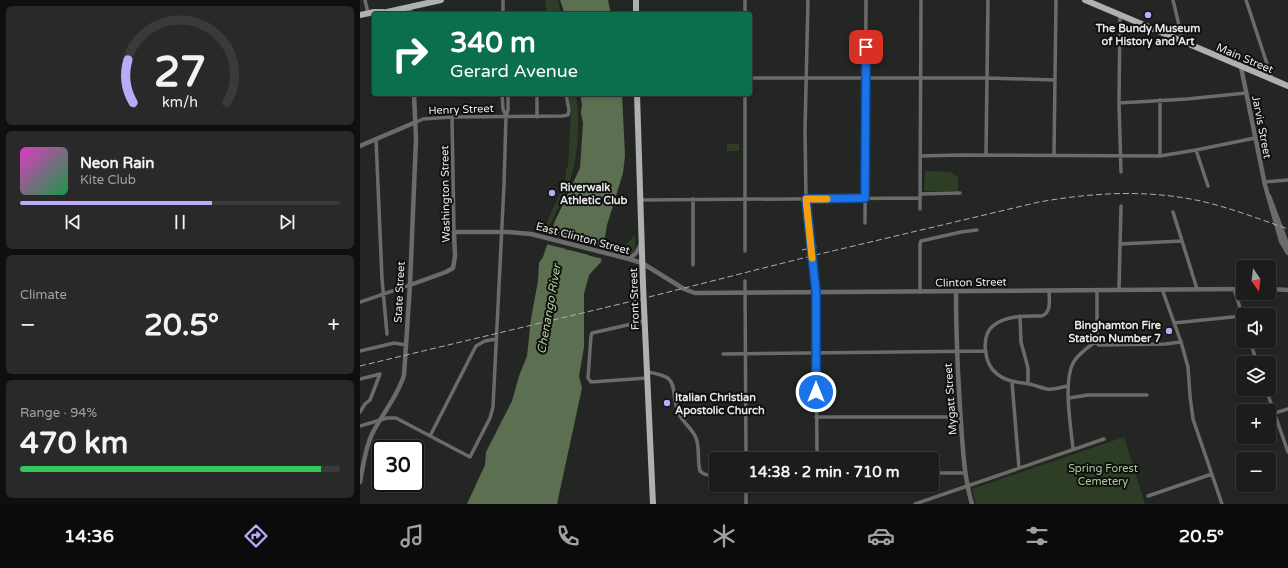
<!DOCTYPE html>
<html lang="en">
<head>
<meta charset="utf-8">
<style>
	:root { --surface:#1b1c1b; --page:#282928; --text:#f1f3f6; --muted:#a0a1a3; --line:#393a3a; --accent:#baaaf7 }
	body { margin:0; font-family:"Varela Round",sans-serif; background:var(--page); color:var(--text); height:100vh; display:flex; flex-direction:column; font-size:15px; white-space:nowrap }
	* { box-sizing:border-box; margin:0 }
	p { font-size:13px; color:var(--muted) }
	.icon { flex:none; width:22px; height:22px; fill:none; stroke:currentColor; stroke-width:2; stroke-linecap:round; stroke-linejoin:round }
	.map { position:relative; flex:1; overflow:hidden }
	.sheet { display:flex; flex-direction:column; gap:6px; padding:6px; background:#0f0f0f; width:360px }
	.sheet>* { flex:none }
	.guide { position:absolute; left:12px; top:12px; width:380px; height:84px; border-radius:4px; box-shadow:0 2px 6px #0003,0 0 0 1px var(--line); background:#0b6e4f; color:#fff; overflow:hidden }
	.needle { width:26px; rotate:166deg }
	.controls { position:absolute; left:876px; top:260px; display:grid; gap:8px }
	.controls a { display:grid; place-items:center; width:40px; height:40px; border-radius:4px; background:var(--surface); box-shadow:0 2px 6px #0003,0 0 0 1px var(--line); font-size:20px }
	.speed { position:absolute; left:12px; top:440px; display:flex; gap:8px; font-size:20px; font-weight:700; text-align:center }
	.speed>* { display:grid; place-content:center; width:52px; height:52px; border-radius:50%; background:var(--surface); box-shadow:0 2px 6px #0003,0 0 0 1px var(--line); line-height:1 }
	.speed .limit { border:2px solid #111; border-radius:6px; background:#fff; color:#111 }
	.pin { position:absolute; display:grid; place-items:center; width:34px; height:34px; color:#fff; margin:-17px; border-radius:8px; box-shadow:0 2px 6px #0006 }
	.me { position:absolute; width:44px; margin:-22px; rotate:0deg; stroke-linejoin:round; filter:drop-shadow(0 0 3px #0008) }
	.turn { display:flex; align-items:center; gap:14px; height:84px; padding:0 12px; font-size:18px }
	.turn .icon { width:52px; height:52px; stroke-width:2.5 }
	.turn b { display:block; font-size:28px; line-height:34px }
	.big { font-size:30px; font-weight:800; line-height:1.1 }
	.sheet .tile { flex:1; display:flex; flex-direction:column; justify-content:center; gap:6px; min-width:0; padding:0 14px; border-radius:6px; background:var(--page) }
	.sheet .dial { align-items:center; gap:0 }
	.dial svg { height:104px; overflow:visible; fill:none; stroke:var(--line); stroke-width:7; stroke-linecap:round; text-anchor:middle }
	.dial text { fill:var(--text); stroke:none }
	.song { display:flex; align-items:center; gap:12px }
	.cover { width:48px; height:48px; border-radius:6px; background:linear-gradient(135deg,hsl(310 70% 55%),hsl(140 70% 35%)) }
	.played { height:4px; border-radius:2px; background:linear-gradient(90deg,var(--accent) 60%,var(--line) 60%) }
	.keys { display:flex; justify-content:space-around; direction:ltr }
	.heat { display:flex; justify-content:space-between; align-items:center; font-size:22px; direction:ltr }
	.charge { height:6px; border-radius:3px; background:linear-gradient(90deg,#34c759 94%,var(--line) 0) }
	.trip { position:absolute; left:349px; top:452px; width:230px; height:40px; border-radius:4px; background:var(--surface); box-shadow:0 2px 6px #0003,0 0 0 1px var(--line); font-weight:800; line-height:40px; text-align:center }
	.dock { display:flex; height:64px; justify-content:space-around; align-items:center; background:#0b0b0b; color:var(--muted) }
	.dock .icon { width:28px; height:28px }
	.dock .active { color:var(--accent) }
	.dock b { font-size:18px; color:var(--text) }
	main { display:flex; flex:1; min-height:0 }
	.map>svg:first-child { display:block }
	.green { fill:#2e3d25 }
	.water { fill:#5c7051 }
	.pier { fill:#242624 }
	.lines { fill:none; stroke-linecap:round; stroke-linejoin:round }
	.minor { stroke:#6a6b6a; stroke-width:3.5 }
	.tertiary { stroke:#6a6b6a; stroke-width:4.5 }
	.primary { stroke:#afb1ae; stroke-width:6 }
	.rail { stroke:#adaead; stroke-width:1; stroke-dasharray:6 3; stroke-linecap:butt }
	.route-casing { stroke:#114b97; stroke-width:10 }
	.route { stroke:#1a73e8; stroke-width:7 }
	.slow { stroke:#f59e0b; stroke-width:7 }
	.poi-dot { fill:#baaaf7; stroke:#0e0f0e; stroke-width:1.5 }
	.labels { text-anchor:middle; stroke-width:4; stroke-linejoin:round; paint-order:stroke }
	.poi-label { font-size:11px; font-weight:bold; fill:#e7e8e7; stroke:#0e0f0e; text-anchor:start }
	.street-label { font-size:11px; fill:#e7e8e7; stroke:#0e0f0e }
	.park-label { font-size:11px; fill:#a8cb95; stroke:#0e0f0e }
	.water-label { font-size:12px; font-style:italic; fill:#abce98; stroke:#0e0f0e }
</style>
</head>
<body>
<main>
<section class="sheet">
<div class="tile dial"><svg viewBox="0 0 100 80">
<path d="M14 69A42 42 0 1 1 86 69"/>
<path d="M14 69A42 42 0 0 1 10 36" stroke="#baaaf7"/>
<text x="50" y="56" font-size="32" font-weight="700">27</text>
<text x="50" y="72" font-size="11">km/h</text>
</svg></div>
<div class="tile">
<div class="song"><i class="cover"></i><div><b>Neon Rain</b><p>Kite Club</p></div></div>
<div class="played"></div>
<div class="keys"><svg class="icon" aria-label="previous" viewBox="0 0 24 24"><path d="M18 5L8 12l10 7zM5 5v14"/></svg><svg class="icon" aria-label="pause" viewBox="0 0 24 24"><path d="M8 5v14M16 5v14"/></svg><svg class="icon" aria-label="next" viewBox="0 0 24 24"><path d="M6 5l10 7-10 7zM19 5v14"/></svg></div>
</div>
<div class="tile"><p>Climate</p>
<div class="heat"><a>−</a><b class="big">20.5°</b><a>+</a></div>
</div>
<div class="tile"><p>Range · 94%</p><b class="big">470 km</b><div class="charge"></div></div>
</section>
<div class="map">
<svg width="928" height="504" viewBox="0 0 928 504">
	<rect width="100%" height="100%" fill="#242624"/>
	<path class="green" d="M185,0H198L201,14H187Z
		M212,94H216C220,125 219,159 207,188C200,204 193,218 186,234L183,232L190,215L205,183L206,169L208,166L211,111L209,96H212Z
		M367,144H379V151H367Z
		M565,171L590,172L598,177V191H564Z
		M275,235C275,242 277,248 271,253L260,251Z
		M764,437L785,504H616L612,489Z"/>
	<path class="water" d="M200,0H248L251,14H205Z
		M220,94H262L265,156L263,173L247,225L241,262L229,275L224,294V347L219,376L222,388L197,504H107L125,465L126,452L152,401L159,376L167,356L171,319L178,281L179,263L183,257L195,221L220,168L223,123L221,113L222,105Z"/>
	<path class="pier" d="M189,233L208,238L211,237L212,239L231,244L233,243L234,245L245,247L243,259L231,256H230L229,255L209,250H207L206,249L186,244Z"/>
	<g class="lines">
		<path class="minor" d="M5,0L8,13
			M143,0V14
			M448,0L445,130L446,199L456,292L457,459
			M813,0L823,42
			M886,0L912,79
			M385,14V0
			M760,15L759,103L761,172
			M390,78H627L695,80
			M142,94L143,109L146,116
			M177,94V117
			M385,94V251
			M759,103L827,99L886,93
			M92,117L94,232
			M56,122L63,119L92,117L202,116L208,115L209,110L206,94
			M16,139L22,279L27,334
			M836,150L848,186
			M626,155L628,0
			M694,155L696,0
			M560,156L601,155L800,156L836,150L895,138
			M800,156V100
			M904,182L928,180
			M560,194L600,193
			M280,200L560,198
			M560,209L561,0
			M813,212L837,289
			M505,223L506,0
			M760,244L822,241
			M333,265V199
			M385,281L386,459
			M802,289L821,342L828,367L830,396L833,419L862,504
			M874,289L883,317
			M689,290C689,299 692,312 682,316C666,316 648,315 634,325C620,335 624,364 637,374C647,382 657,382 669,384C675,385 681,388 687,389C694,390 701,387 708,386
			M759,290L761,206
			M560,292V244L561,241L601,232L617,230
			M0,302L50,285
			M660,316L661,342L668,368V384
			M285,321L232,333L231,336L228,378L231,382L287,378
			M814,323L882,316
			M890,341L897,363
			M735,342L739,345L805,344L821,342
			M0,351L34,343L46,345
			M363,354L626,351
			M287,372C322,377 309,386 318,412C322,422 332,428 336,438C340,448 337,461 340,471C345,476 350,475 356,475
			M0,379L20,374L10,400L5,404L0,412
			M652,382L659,468
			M906,389L928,452
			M709,398L728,395H787
			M915,413L928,409
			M456,417H600
			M0,426L27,418H36L110,457L130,418L133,407L144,185L146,116L148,110V94
			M70,436L116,346L125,341L136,339
			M713,449C711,427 703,383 713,363C717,355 727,348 735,342L737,334V290
			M572,473H605
			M386,485V504
			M788,496L852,474
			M555,504L744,439"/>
		<path class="tertiary" d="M49,8L51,14
			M881,67L905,185L921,241L928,253
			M0,146L56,122
			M909,196L926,241L928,251
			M269,259L276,253L282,243
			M50,285L86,272L93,268L95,256L94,232H148L171,234L269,259L282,263L324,289L335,293L883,289
			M909,289L928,290
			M596,291C596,335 598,379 601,423C603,450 604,477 612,504
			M0,482C3,466 5,449 12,434C21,416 39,394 44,375L50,285L56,139L54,94"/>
		<path class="primary" d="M276,0V14
			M725,0L928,86
			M18,14L81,0
			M0,15L14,12H23
			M277,94L283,285L293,504"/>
		<path class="rail" d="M442,250L459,246
			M0,366L277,300L443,258L679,202C736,192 793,189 849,203C876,210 902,220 928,229"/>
	</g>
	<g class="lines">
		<g class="route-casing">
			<path id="route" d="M456,392V292L446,199L505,198L506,47"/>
		</g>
		<use href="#route" class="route"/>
		<path class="slow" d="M452,258L446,199H467"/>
	</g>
	<g class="poi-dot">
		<circle cx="788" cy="15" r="4"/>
		<circle cx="192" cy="193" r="4"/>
		<circle cx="809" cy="331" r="4"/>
		<circle cx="307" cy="403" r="4"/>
	</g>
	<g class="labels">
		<g class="poi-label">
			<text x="788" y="32" text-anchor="middle">The Bundy Museum<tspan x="788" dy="13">of History and Art</tspan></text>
			<text x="200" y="191">Riverwalk<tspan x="200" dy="13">Athletic Club</tspan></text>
			<text x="801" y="329" text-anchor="end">Binghamton Fire<tspan x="801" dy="13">Station Number 7</tspan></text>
			<text x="315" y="401">Italian Christian<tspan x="315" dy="13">Apostolic Church</tspan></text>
		</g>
		<g class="street-label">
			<text transform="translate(885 58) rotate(23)" y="4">Main Street</text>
			<text transform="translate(101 109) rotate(-2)" y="4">Henry Street</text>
			<text transform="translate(902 127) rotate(79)" y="4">Jarvis Street</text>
			<text transform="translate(85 194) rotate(-91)" y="4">Washington Street</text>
			<text transform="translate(223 238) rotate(15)" y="4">East Clinton Street</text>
			<text transform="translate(611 282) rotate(-1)" y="4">Clinton Street</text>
			<text transform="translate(39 292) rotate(-87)" y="4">State Street</text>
			<text transform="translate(274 299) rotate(-92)" y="4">Front Street</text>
			<text transform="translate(590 399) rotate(-94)" y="4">Mygatt Street</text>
		</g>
		<g class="park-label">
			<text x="743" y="472">Spring Forest<tspan x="743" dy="13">Cemetery</tspan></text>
		</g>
		<g class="water-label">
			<text transform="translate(189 309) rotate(-80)" y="4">Chenango River</text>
		</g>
	</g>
</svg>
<div class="controls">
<a><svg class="needle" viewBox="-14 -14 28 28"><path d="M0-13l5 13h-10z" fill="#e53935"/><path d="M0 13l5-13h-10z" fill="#a0a1a3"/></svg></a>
<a><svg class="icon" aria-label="sound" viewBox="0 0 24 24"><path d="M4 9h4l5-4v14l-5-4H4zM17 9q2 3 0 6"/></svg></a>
<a><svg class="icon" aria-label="layers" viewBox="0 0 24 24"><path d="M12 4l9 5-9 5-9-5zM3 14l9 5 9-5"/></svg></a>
<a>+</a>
<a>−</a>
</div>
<div class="speed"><div class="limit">30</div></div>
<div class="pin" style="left:506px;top:47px;background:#d93025"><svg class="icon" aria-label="arrive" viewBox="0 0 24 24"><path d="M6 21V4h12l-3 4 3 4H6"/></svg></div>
<svg class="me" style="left:456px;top:392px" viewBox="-20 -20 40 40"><circle r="17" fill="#1a73e8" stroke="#fff" stroke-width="3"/><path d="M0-11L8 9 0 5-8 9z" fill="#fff"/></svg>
<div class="trip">14:38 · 2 min · 710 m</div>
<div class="guide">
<div class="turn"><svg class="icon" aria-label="right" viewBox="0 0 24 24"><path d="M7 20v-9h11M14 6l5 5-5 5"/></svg><div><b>340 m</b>Gerard Avenue</div></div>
</div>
</div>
</main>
<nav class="dock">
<b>14:36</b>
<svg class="icon active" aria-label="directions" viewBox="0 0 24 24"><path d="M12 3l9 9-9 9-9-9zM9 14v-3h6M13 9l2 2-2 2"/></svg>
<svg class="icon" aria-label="music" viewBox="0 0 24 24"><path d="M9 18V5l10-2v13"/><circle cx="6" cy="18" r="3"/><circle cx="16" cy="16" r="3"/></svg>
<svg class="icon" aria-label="phone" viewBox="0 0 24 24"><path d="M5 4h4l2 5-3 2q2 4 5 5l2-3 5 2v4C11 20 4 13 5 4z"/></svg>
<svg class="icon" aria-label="climate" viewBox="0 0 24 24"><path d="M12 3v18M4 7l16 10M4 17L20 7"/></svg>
<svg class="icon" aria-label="car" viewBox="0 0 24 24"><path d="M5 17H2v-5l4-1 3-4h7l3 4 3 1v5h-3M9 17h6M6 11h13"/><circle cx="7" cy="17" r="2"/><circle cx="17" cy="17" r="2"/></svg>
<svg class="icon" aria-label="filters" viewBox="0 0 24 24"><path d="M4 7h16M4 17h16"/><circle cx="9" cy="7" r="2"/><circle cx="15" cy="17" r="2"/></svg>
<b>20.5°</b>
</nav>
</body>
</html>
